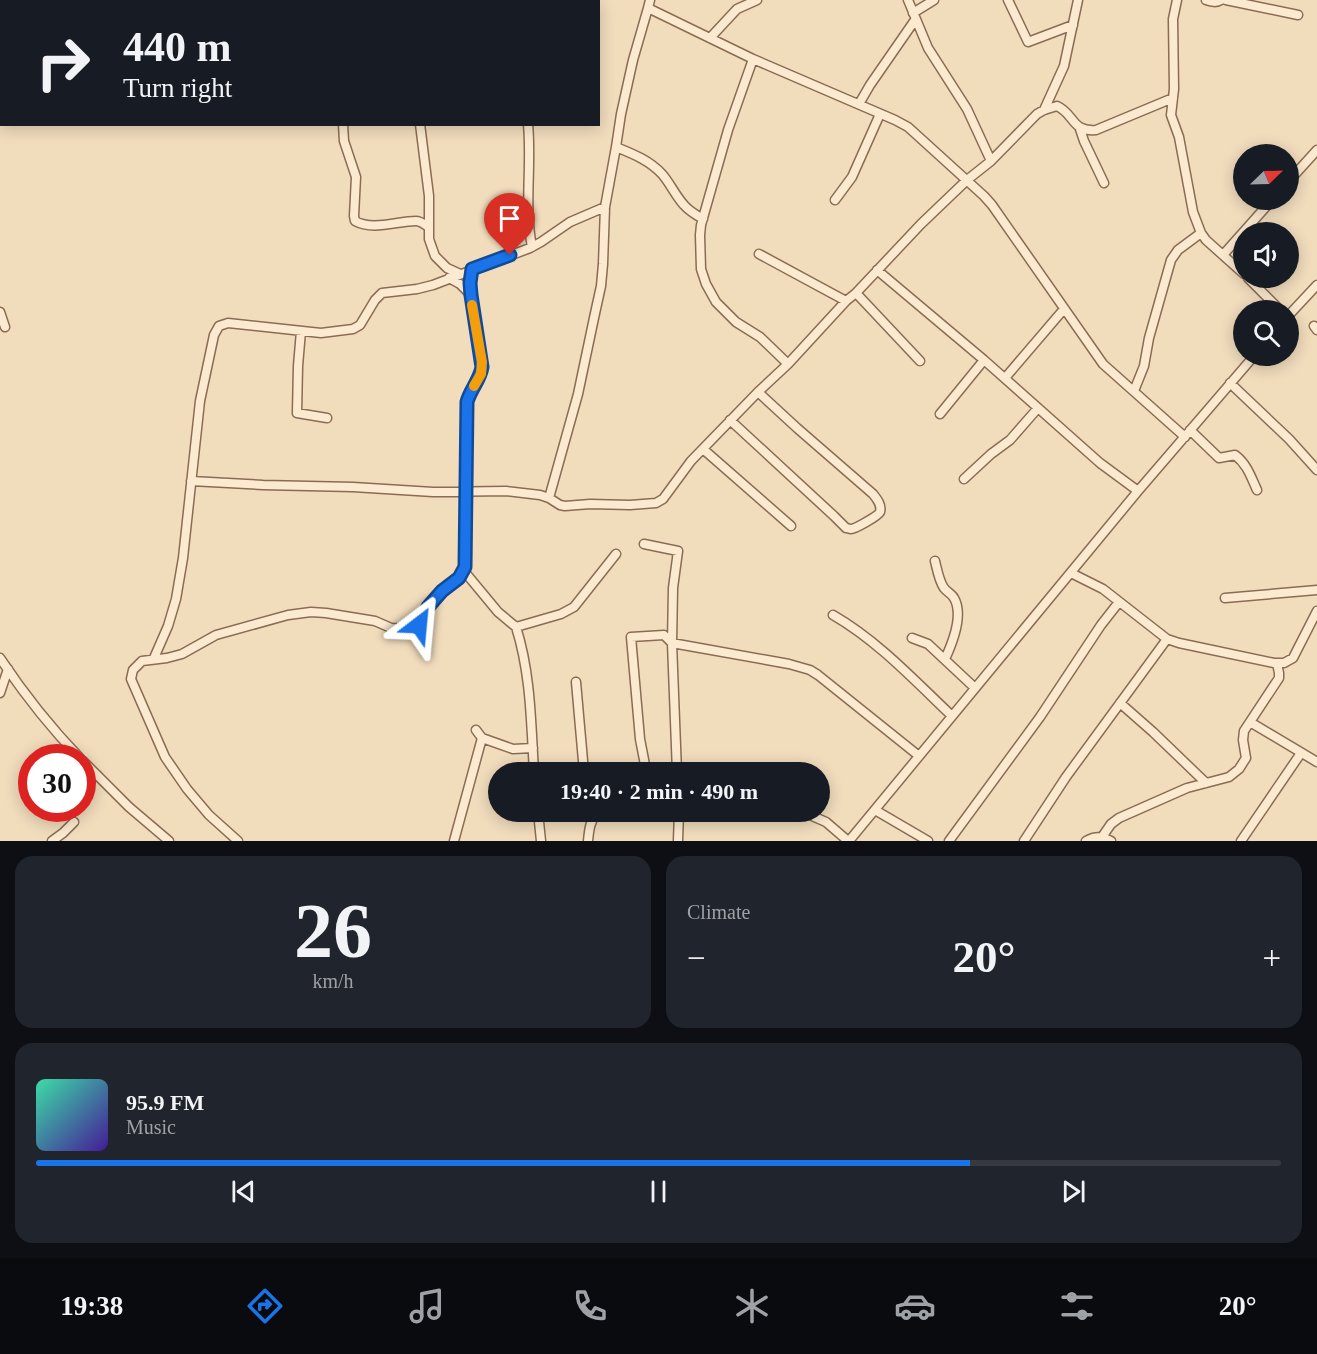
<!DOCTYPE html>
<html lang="en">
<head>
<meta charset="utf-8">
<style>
	:root { --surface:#171b24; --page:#20242c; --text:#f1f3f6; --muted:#9ea1a6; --line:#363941; --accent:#1a73e8 }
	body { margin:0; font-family:"Times New Roman",serif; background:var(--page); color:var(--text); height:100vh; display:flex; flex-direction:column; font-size:22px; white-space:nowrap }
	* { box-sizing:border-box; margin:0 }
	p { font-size:20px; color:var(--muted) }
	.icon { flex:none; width:33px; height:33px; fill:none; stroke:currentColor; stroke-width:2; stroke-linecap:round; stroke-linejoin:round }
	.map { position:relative; height:841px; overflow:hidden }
	.panel { display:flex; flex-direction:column; gap:15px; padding:15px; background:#0d0f14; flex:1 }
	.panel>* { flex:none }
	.banner { position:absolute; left:0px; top:0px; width:600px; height:126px; box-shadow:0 3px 15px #0003; background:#171b24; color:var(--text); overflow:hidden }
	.needle { width:39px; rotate:67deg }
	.fabs { position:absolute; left:1233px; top:144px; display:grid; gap:12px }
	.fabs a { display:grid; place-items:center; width:66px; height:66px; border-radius:50%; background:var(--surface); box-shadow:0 3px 15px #0003; font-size:30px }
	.speed { position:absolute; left:18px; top:744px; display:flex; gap:12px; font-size:30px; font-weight:700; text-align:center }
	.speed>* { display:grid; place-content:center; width:78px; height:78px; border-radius:50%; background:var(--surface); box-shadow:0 3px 15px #0003; line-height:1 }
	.speed .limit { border:9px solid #d22; background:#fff; color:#111 }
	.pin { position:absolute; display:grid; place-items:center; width:51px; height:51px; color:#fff; margin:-62px -26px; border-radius:50% 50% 50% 0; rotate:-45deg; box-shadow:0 0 6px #0007 }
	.pin .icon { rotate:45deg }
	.me { position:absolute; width:66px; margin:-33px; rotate:29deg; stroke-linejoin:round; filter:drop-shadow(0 0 4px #0008) }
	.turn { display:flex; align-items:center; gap:21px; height:126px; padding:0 24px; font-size:27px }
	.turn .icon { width:78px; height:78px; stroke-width:2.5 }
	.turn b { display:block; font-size:42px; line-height:51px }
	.big { font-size:45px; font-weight:600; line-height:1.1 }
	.panel .card { flex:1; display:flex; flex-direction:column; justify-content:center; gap:9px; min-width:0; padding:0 21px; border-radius:18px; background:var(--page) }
	.panel .dial { align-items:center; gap:0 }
	.dial b { font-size:78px; line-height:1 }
	.song { display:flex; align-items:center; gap:18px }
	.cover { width:72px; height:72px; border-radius:9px; background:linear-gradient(135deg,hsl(160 70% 55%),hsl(260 70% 35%)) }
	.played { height:6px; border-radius:3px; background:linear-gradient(90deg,var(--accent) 75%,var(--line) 75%) }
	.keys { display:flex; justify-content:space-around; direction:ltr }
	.heat { display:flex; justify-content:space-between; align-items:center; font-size:33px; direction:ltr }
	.panel .tiles { flex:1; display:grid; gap:15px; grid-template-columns:1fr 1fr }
	.card:last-child { grid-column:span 2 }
	.trip { position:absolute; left:488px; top:762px; width:342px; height:60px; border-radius:30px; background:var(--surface); box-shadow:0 3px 15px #0003; font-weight:600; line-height:60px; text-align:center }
	.tabs { display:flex; height:96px; justify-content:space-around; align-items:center; background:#090b0e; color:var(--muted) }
	.tabs .icon { width:42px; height:42px }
	.tabs .current { color:var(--accent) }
	.tabs b { font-size:27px; color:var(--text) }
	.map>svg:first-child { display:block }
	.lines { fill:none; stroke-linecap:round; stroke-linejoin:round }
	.minor-casing { stroke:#8a6c54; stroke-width:11 }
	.minor { stroke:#fcead0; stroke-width:8 }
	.route-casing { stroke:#114b97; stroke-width:15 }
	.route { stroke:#1a73e8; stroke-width:10 }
	.slow { stroke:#f59e0b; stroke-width:10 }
</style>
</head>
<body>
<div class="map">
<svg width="1317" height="841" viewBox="0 0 1317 841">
	<rect width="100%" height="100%" fill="#f1dcbc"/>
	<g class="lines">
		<g class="minor-casing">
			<path id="minor" d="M383,0L384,2
				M650,0L648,8L753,59L895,120L908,127L984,196L992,205L1103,364L1185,437
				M908,0L928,48L967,109L991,161
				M1008,0L1028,42L1073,25
				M1177,0L1173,19L1174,89L1171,115L1179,137L1193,212L1201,233L1206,240L1244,274
				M1206,0C1212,2 1216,3 1221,0
				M1226,0L1298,15
				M913,13L934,0
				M710,38L737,9L757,0
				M753,59L728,130L701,225L700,235L701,269L706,284L716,302L736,322L760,337L788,364
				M859,104L870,85L915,20
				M1044,110L1064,66L1078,0
				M343,124L344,141L356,177L354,216L355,221C373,231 397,221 416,221C421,221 425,225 429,227
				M420,124L429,196V239L435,256L447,268L460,274
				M528,124C532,165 524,206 532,247
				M1080,129L1084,141L1104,183
				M616,147C633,154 649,160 662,174C670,183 675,195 684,205C689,211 696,215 703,219
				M1288,182L1317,150
				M835,200L852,177L880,114
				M759,254L846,301
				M1223,255L1272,200
				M877,270L984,360L1100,463L1138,491
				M449,278L460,284L470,294
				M1248,278L1280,310
				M856,293L920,361
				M0,312L5,327
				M1288,316L1317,285
				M1314,326L1317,330
				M301,331L298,366L297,413L327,418
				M1005,378L1064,309
				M1230,383L1289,439L1317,470
				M1134,391L1144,366L1149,338L1171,260L1178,250L1201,233
				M940,414L984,360
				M730,420L834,516L846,528C848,528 849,529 851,529C855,529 878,516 880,512C882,505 877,499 873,494L797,428L758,392
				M1190,430L1219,458L1235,455C1247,464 1251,477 1257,490
				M703,449L791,526
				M964,479L991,454L1010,440L1038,408
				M191,481L263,485L353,487L433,492L506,491L540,495L549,498L560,505L565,506L590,504L630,505L656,503L663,499L691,461L758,392L788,364L846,301L856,293L921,224L967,180L991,161L1037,114L1044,110L1057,106C1075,114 1071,132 1096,130L1173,98
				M549,498L578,394L594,318L601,286L603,264L605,207L616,147L621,114L633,60L648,8
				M644,544L678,551L673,588L672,643L677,772
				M935,561C937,569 939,581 944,588C947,592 952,594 954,598C964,615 952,644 945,659
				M464,571L498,612L516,627L561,614L574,607L616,554
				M1071,573L1103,589L1167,639L1179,643L1274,663H1284L1293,658L1317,611
				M1225,598L1317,590
				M833,615C878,641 914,680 952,716
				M516,627C531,674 531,724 534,772
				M912,638L928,644L975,688
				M0,658C24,694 50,727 80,758
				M154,658L168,626L176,599L183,558L200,401L214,335L219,326L228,323L321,333L353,329L360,325L375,300L382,293L417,289L433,285L530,248L541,242L570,222L605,207
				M576,682L584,772
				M0,693L8,669
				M1120,703L1153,732L1206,783
				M1250,722L1317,762
				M482,738L513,749L533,748
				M82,760L129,807L169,841
				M646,770L640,739L631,637L664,635L672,643L789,664L810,670L818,675L919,756
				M623,772L676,768
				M875,810L928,841
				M538,812L541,841
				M653,812L679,815
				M803,812L826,822L848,841
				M1102,837L1111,824L1119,818L1187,788L1229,777L1239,769L1246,758L1243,740L1244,731L1279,678V673L1277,663
				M52,841L63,833L74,822
				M238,841L209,815L187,789L165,757L131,679L133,670L142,661L167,658L182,654L216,635L288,615L311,612L326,613L375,621L391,628L414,629L421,622L428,607L438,594L459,578L465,567L467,402C470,390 480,380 482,367L471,295L470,283L472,269
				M454,841L482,738L476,730
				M588,841C589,830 590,821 597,812
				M678,841L679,812
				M849,841L1138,491L1254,356
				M949,841L1040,717L1101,625L1119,602
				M1024,841L1066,777L1167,639
				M1086,841C1095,836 1101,836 1111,841
				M1241,841L1301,753"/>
		</g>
		<use href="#minor" class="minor"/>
	</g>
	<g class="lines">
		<g class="route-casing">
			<path id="route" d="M419,625L428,607L442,591L459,578L465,567L467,402C470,390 480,380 482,367L471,295L470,283L472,269L510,255"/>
		</g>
		<use href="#route" class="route"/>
		<path class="slow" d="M472,305L482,362L481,374L474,386"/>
	</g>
</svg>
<div class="fabs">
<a><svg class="needle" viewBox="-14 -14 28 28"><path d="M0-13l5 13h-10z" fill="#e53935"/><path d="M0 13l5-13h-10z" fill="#9ea1a6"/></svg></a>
<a><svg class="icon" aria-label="sound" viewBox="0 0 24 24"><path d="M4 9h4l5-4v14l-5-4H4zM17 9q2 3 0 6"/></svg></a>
<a><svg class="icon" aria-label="search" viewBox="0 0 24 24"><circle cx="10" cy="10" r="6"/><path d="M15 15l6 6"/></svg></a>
</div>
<div class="speed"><div class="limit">30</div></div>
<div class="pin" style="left:510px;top:255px;background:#d93025"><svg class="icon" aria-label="arrive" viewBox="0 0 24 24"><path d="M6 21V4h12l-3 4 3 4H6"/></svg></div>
<svg class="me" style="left:419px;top:625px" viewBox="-20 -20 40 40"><path d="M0-17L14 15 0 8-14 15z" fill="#1a73e8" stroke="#fff" stroke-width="4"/></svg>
<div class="trip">19:40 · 2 min · 490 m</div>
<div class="banner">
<div class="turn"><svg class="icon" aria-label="right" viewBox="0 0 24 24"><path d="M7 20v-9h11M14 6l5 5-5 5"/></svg><div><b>440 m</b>Turn right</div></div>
</div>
</div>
<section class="panel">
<div class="tiles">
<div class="card dial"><b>26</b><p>km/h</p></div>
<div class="card"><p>Climate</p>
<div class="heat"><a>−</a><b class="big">20°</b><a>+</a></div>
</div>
<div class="card">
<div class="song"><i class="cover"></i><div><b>95.9 FM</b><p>Music</p></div></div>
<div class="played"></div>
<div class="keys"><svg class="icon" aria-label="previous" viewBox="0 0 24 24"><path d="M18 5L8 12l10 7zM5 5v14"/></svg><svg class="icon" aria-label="pause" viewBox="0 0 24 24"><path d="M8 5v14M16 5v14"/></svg><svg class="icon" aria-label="next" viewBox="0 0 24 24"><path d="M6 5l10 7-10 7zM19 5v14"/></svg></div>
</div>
</div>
</section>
<nav class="tabs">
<b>19:38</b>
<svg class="icon current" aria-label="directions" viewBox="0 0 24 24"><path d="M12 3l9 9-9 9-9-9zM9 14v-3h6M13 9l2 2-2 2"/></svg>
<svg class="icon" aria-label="music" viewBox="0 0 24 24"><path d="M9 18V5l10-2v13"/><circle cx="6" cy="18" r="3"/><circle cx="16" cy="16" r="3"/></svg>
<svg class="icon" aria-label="phone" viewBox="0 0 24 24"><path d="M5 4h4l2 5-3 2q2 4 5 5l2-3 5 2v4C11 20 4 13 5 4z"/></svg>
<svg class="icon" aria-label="climate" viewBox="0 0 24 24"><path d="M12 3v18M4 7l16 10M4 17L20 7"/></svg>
<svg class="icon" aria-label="car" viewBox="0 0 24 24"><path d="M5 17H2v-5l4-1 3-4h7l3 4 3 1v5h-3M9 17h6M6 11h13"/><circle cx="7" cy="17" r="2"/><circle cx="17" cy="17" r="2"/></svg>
<svg class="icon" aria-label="filters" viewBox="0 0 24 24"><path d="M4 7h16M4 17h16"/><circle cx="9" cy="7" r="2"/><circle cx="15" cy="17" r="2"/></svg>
<b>20°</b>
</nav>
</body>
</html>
